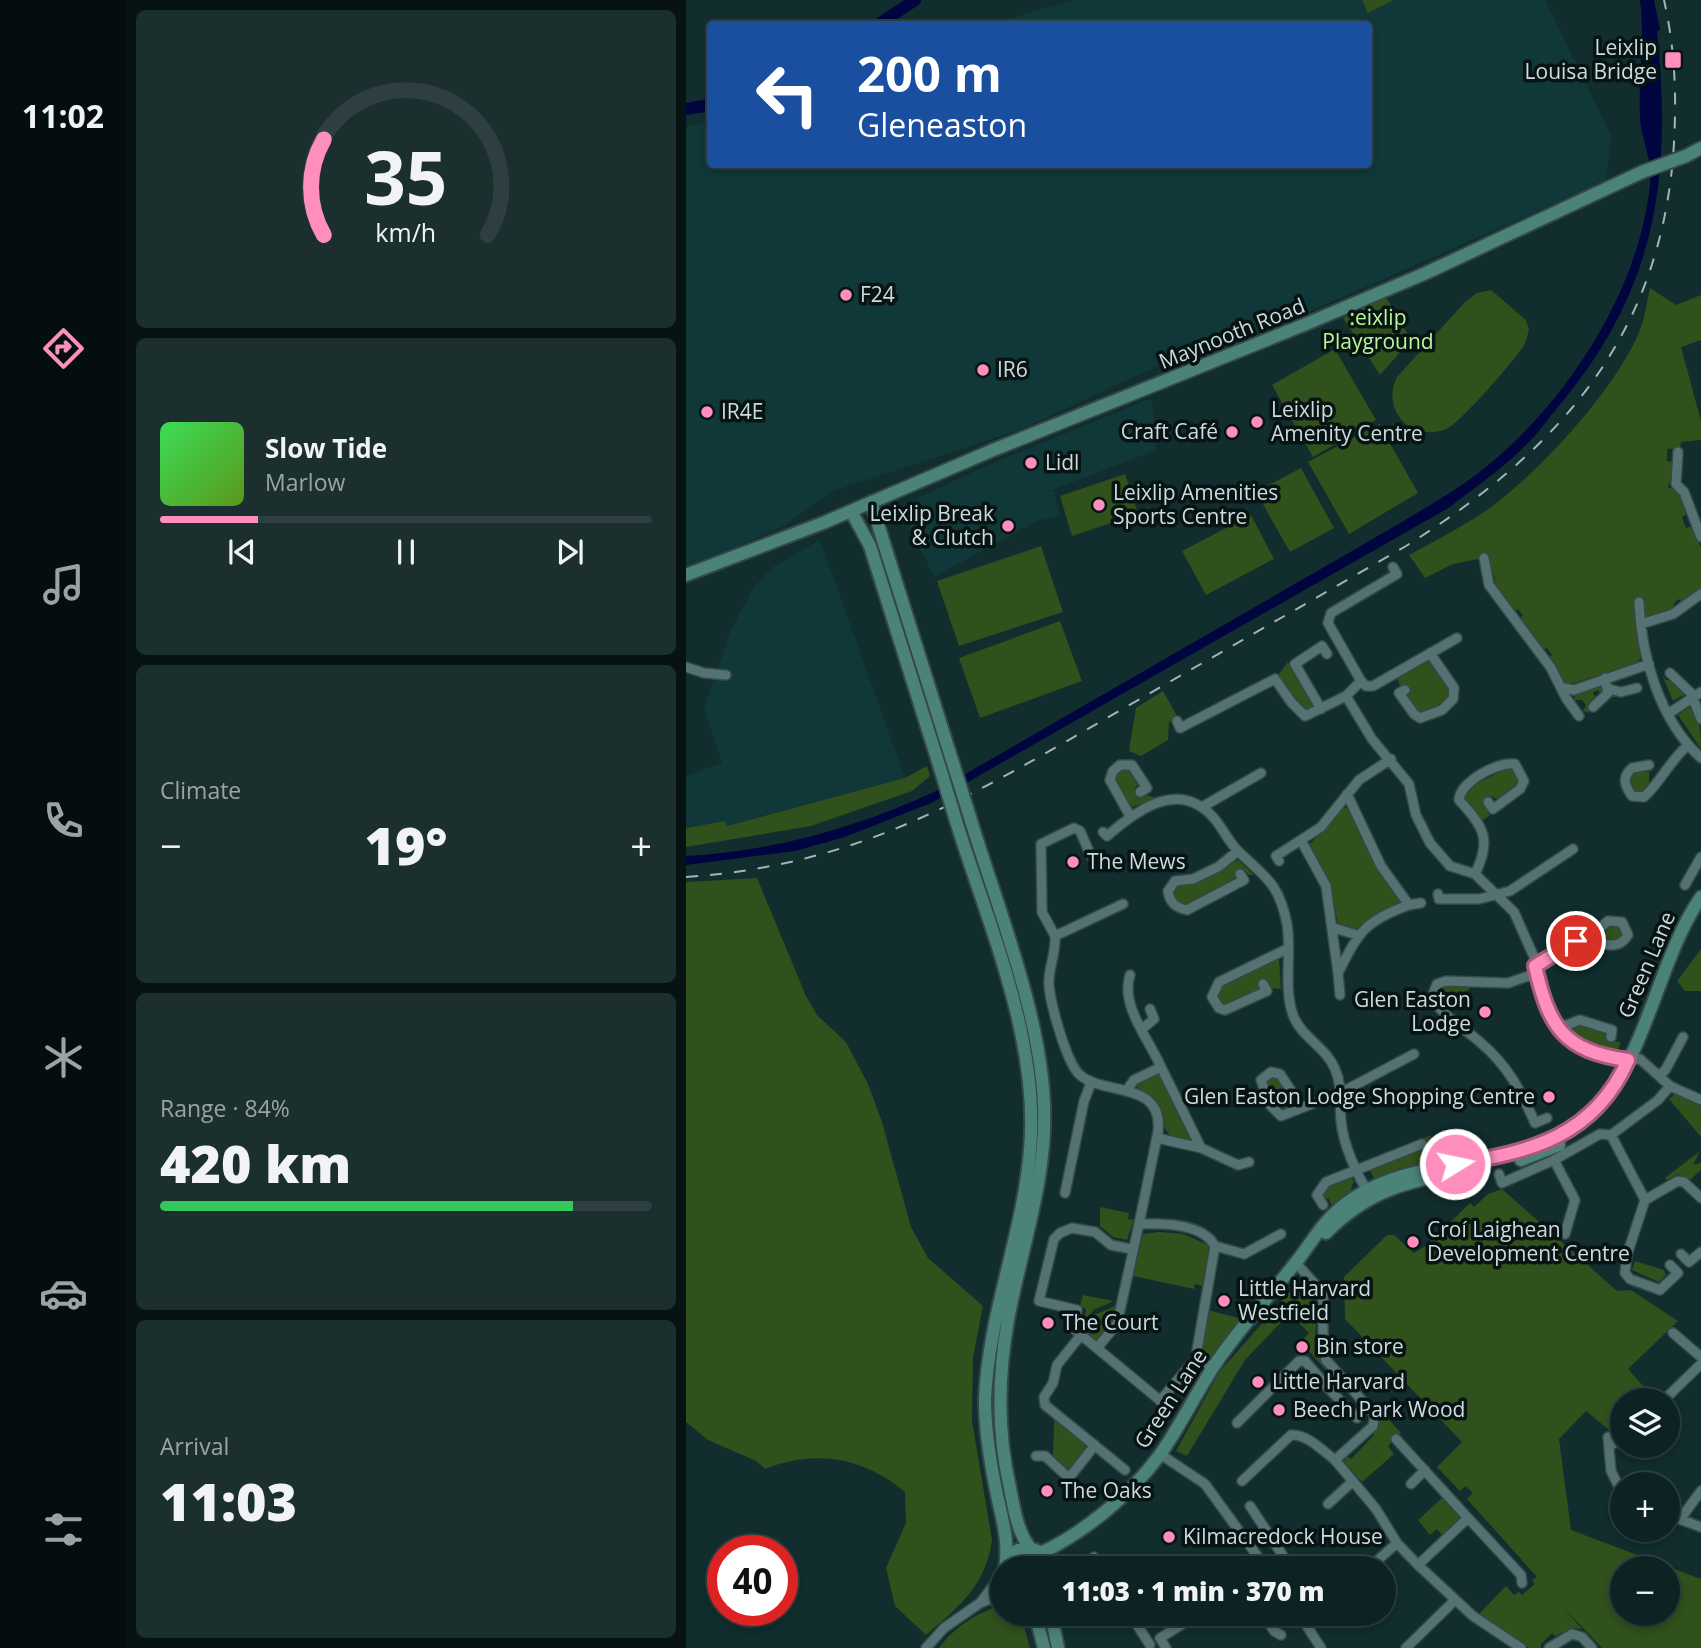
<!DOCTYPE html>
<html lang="en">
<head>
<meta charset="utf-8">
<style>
	:root { --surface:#0d2222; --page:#1b2f2f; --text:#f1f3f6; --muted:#9aa4a5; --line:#2d3f40; --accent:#fe8ebd }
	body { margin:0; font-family:"Open Sans",sans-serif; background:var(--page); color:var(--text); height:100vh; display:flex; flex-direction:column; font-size:26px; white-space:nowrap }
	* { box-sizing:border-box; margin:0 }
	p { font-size:23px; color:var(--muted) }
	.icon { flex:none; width:38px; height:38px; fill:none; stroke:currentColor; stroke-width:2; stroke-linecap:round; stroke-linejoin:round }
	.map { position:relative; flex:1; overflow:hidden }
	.drawer { display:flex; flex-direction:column; gap:10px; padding:10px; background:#071313; width:560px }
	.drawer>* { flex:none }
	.top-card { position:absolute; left:21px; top:21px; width:665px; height:147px; border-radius:7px; box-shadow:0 4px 10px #0003,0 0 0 2px var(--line); background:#1a4fa0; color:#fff; overflow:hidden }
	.controls { position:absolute; left:924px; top:1388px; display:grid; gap:14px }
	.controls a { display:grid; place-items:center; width:70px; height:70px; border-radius:50%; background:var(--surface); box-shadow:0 4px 10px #0003,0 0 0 2px var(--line); font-size:35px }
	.speed { position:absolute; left:21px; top:1535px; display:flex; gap:14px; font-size:35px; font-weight:700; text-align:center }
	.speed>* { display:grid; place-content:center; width:91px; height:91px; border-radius:50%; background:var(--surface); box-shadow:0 4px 10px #0003,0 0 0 2px var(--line); line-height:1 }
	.speed .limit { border:10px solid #d22; background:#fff; color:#111 }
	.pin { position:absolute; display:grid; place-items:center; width:60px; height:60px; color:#fff; margin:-30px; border:4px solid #fff; border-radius:50%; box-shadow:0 2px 7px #0007 }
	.me { position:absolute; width:77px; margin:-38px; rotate:80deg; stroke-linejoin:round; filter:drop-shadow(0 0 5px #0008) }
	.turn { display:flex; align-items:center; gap:24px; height:147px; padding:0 35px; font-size:32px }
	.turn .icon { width:91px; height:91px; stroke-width:2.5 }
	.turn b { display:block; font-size:49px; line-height:60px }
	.big { font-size:52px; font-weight:800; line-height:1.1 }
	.drawer .widget { flex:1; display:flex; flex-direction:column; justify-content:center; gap:10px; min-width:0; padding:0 24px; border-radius:10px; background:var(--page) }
	.drawer .dial { align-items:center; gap:0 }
	.dial svg { height:182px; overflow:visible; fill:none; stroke:var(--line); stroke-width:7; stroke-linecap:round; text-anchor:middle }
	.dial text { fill:var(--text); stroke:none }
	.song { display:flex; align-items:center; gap:21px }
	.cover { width:84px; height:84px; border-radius:10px; background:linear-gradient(135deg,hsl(130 70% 55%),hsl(90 70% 35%)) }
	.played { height:7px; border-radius:4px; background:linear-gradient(90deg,var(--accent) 20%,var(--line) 20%) }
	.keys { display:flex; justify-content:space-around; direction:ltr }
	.heat { display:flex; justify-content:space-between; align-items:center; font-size:38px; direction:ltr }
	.charge { height:10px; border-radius:5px; background:linear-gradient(90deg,#34c759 84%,var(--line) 0) }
	.trip { position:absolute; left:304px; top:1556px; width:406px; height:70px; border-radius:35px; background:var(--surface); box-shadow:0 4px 10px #0003,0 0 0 2px var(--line); font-weight:800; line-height:70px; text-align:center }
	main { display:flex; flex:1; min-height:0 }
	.tabs { display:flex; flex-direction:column; width:126px; justify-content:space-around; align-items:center; background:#050e0e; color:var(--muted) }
	.tabs .icon { width:49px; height:49px }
	.tabs .on { color:var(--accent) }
	.tabs b { font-size:32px; color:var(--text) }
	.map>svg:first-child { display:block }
	.built { fill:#103839 }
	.green { fill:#30501c; fill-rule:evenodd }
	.water { fill:#00053f }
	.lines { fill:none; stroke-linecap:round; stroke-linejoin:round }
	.river { stroke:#00053f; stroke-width:12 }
	.street-casing { stroke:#354849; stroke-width:12 }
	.secondary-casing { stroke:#354849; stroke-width:16 }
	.street { stroke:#557272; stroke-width:9 }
	.secondary { stroke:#4c8378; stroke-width:12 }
	.rail { stroke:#a2b4b5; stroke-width:2; stroke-dasharray:12 12; stroke-linecap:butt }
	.secondary-bridge-casing { stroke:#354849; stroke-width:16; stroke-linecap:butt }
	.secondary-bridge { stroke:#4c8378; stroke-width:12 }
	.route-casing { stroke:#a55c7b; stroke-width:18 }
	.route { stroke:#fe8ebd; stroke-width:12 }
	.poi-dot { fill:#fe8ebd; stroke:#081313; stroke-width:2.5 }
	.labels { text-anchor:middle; stroke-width:7; stroke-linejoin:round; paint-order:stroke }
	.poi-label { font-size:21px; fill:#ccdbdc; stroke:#081313; text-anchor:start }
	.park-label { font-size:21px; fill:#b9f798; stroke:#081313 }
	.street-label { font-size:21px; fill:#ccdbdc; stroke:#081313 }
</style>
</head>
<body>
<main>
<nav class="tabs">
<b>11:02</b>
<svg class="icon on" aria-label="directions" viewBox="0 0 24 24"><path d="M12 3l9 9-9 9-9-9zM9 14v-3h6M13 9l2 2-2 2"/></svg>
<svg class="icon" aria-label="music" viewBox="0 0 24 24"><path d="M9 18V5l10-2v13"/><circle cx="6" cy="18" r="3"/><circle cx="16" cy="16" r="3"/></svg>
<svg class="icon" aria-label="phone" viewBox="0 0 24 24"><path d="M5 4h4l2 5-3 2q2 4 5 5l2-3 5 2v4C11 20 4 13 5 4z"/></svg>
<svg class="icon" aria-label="climate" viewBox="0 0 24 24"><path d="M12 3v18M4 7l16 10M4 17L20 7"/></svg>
<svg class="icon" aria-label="car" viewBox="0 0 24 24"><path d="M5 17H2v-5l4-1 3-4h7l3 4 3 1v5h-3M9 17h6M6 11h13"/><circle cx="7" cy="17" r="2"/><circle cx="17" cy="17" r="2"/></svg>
<svg class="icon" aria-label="filters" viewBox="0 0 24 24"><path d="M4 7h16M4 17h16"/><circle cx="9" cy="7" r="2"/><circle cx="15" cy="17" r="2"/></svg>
</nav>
<section class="drawer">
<div class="widget dial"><svg viewBox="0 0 100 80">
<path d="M14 69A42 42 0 1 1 86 69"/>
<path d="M14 69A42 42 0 0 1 14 27" stroke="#fe8ebd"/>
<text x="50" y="56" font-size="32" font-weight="700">35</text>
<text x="50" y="72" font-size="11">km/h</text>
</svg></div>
<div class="widget">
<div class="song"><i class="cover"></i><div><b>Slow Tide</b><p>Marlow</p></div></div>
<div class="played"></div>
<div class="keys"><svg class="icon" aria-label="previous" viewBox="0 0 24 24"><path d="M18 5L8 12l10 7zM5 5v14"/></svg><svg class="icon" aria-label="pause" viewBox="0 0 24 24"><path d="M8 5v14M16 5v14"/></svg><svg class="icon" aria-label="next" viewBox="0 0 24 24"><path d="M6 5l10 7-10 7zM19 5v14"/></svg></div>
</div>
<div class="widget"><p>Climate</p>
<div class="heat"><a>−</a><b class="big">19°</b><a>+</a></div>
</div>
<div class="widget"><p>Range · 84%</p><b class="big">420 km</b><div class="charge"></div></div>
<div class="widget"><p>Arrival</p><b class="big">11:03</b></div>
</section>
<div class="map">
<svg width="1015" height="1648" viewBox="0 0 1015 1648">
	<rect width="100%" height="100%" fill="#112d2e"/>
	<path class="built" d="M386,0H680L683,13L708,0H859L925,135L920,181L602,321L483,361L336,429L147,491L99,525L0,570V127L24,121V164H682V24H305Z
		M463,399L466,400L470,450L361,492L368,491L374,516L353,520L248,577L214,507L295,468Z
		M134,540L219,778L40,826L39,821L0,828V776L36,763L18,709L44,632L68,587L87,567Z"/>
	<path class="green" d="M676,0H708L682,13Z
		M964,288L990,305L1015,295V340L995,347L1015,421V440L995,442L994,448L981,449V461L987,462L988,472L982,487L995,493L1001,514L996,517L1000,528L1006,526L1015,548V589L997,604L993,599L987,604L989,609L965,619L950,618L957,656L949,664L881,685L862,658L866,655L861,648L856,651L833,619L837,615L832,609L827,612L807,586L809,578L798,558L767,564L739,578L723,555C745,543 768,531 789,518C844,484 930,390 954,330C959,317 961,301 964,288Z
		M805,290L840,320L843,330L839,344C829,360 778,419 762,428C746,436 725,433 714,418C705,406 704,390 711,377L779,302L791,293Z
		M700,297L725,340L694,375L657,318Z
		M649,349L690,420L627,457L586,385Z
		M693,424L732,493L663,534L622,462Z
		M615,468L648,528L604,552L570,492Z
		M439,474L452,514L386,536L374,496Z
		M565,515L588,559L520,595L496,551Z
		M355,546L377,612L273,646L251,581Z
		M374,621L396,681L294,718L273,658Z
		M743,659L764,689L763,698L740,712H730L720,697L724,693L720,687L714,686L711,677Z
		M602,662L627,703L626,710L619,714L592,675Z
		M976,675L980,680H987L1002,693L987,701Z
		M917,685L918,692L915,694L912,690L907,693L910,698L902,713L897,711L900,705L896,700H888L889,693Z
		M477,691L490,714L483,723L482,740L455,756L443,751L450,708Z
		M1003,707C1015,714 1015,735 1015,749L992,715Z
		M241,766L244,776L226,791L125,826L0,847V828L39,821L41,826L219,778Z
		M442,768L453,782L448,790L453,798L461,795L471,798L443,808L428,778L434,770Z
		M821,768L828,771L833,785L814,800L804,796L796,802L804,815L796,821L776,798L788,785Z
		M950,770L963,772V787L949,794L943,779Z
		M666,807L683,853L715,900L710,906L668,931L653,926L643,885L622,846L657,808Z
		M552,860L568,875H563L556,868L549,873V881L498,906L489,901L487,890L490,884L514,880Z
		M71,878L120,996L131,1015L160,1042L182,1084L196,1122L225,1227L242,1258L297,1306L287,1358L286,1421L306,1540C300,1585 273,1607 240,1635L209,1606L200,1568L220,1523L219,1492C177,1457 129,1449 79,1469L70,1461L22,1440L0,1422V882Z
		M935,923L938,934C929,945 919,941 907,938L928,924Z
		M1015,949V991H999L991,981Z
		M593,958L595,989L585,988L580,979L572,983V991L541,1006L535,1005L530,999L534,987Z
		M759,985H787L762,1011L753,1004L751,992Z
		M898,1024L918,1032L920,1038L935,1043L931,1051C915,1053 893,1044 882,1032L886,1025Z
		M471,1073H474L507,1140L485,1137L478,1127L477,1115L471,1101L448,1085Z
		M584,1077L594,1079L601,1090L595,1094L598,1100L613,1097L616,1103L598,1112L590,1110L579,1088L580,1079Z
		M990,1093L1015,1105V1137L983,1099Z
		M744,1135L757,1159L712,1169L688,1178L682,1167L741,1147L737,1138Z
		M1014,1151L1007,1165L1015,1163V1170L1004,1180L992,1174L981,1180L979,1178Z
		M663,1175L668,1181L664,1192L646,1207L643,1199L636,1197C636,1182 652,1180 663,1175Z
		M816,1189L931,1291L945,1290L992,1321L942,1369L969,1399L936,1400V1431L930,1436L900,1411L873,1439L885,1530L1015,1579V1648H916L877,1607L896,1629L886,1628L869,1636L866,1633L855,1644V1648H843L792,1615L820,1586L828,1595L833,1592L836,1595L849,1584L846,1580L851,1577L781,1499L787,1493L780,1486L774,1491L751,1467L776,1442L659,1319L658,1277L701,1235H708L728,1253L741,1245L784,1203L788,1207L802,1194ZM936,1568H982V1614H936Z
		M414,1207L443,1213L442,1219L448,1220L441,1240L427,1237L414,1226Z
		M473,1232L498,1234L524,1246L516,1286L509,1284L508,1289L447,1276L457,1234Z
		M949,1261L978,1270L980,1275L973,1282L946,1270Z
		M610,1285L627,1288L632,1300L629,1340L645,1376L623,1351L618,1338L623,1333L610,1320L605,1324L599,1318L559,1360L501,1456L490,1451L534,1371Z
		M397,1295L428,1301L407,1310L397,1325L400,1309L394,1306Z
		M432,1305L428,1322L413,1340H407L397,1332L410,1314Z
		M518,1309L556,1319L521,1364L511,1350Z
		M688,1403L715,1433L702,1446L708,1454L676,1482L658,1462L661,1456L665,1459L688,1435L686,1432L692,1413Z
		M368,1418L401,1445L383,1472L367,1459Z
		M757,1497L774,1518L756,1535L751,1529L744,1535L732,1520Z
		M317,1605V1614C340,1614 338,1629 344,1648H253C268,1627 292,1612 317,1605Z"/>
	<path class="water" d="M954,0H968L974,30L971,31C986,179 971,289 872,407C861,420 851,435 838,447C816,469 788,488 764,507L245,803L159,837L109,851L0,865V856C88,851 170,828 250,791L711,525C735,510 761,496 783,480C873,415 953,296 964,184C967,160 955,140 954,117C952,78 959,38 954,0Z"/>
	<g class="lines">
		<path class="river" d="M193,24L229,0
			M0,109L24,105"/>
		<g class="street-casing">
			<path id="street" d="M992,452L990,484L998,492L1015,537
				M798,558L803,585L865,668L880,698L893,716
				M953,602C955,656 974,721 1015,758
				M955,624L987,614L1015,594
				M0,667L18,673L40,675
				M984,673L1005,693L1015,719
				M675,681L660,696L686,739L723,784L730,815L744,843L764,866L789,874L828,912L848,957L855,994L879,1037L906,1053L939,1060L954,1059L984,1086L1015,1100
				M675,681L642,623L645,613L711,574L707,567
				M675,681L680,686H687L771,638
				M878,688L888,690L963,664
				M923,689L935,692L951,688
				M719,690L713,693L728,714L734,718L756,710L767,699L768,688L744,653
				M907,707L922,693L919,678
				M635,709L609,664L636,646L641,654
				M982,714L1015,692
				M491,721L494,728L589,679L605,702L619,716L660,696
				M963,765L946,768C936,777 938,785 946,796L958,797C973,784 983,762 1001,746
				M516,807L575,773
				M444,816L424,780L427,771L434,765H446L461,788L454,792
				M417,832L421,836C451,810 492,779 527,817C536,827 542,841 552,851C580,878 593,883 601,924C606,953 597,986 607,1015C615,1037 640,1047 649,1069C657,1087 653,1102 655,1121C657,1144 671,1176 684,1195
				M616,842L640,886L652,973C673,932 678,921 723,905L695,866L661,794
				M552,851L532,867L507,879L489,881L482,891C484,903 489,907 501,910L558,880L554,874
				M405,856L394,831L388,828L355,844L356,912L369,936L437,904
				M593,861L590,856L635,827L673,780L705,759
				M789,874C806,840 798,827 773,800C774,782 812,761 829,764L838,781L834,789L807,809L802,802
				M999,885L1015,857
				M752,894L753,899H793L824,891L887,849
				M723,905L735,903
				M648,928L671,935
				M369,936C370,952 364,964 363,979C361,995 381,1065 394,1075C418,1096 478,1080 472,1132L453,1224C476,1223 517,1223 529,1246L511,1350L515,1360L527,1368
				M849,966C862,958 878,944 892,941C910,937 929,956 942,935L936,922L922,921L900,940
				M652,973L654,995
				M851,973L822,983L760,981L751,984C748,991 745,997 750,1004C761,1019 781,1030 795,1043C822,1066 835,1091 849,1123L861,1118
				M444,975C434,1006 463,1039 475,1067
				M577,984L581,991L539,1010L533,1008L526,997L533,982L601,949
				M872,1028L894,1020L926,1030L925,1037
				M456,1029L468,1019L464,1009
				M975,1074L980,1069L997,1037
				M441,1090L448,1080L475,1067L515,1148
				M600,1095L606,1092L594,1074L585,1072L575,1080L584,1105L595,1116L656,1092L728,1054
				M925,1135L959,1200
				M471,1138L515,1148L552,1165L563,1162
				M868,1160L889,1200L879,1234L869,1231
				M813,1174L816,1183L868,1160L914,1134L925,1135L972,1100L984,1086
				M379,1193L398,1101L405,1083
				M959,1200L941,1255L939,1273L944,1279L974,1290L992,1273L984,1265
				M959,1200L992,1181L998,1182L1015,1198
				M637,1205L631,1195L640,1182L736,1144
				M529,1246L558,1254L595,1234
				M995,1254L1003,1262L1015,1252
				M610,1263L637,1293V1350L640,1360L689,1415L687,1426L649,1460L690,1509L711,1543L732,1565L787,1616L835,1648
				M987,1333L1015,1357
				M395,1335L388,1329L391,1310L353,1301L368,1239L374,1233L386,1228L409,1232L425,1245L445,1249
				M411,1348L431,1324L453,1224
				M656,1379L644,1390L671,1418
				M978,1400L1015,1364
				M474,1401L505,1364
				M551,1423L613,1361H619L644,1390
				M922,1437L925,1471L936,1493
				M710,1439L782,1518
				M925,1445L936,1439
				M474,1454L519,1484L580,1568
				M350,1456H359L383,1478L409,1445
				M439,1470L359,1405L358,1397L367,1383L371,1365L395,1335L482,1407
				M556,1481L605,1435C621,1434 636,1450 649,1460
				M725,1484L739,1470
				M642,1504L667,1481
				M564,1506L605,1568
				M982,1515L1015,1527
				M995,1518L1015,1491
				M408,1557L415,1568
				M732,1565L782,1518L835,1575L836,1583
				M683,1568L711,1543
				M294,1603L317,1594
				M444,1614L464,1645
				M577,1614L588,1631L595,1635
				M613,1614L635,1648
				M240,1648L258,1628L294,1603L317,1573
				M480,1648L474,1638L513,1614
				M720,1648L768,1601
				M863,1648L886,1634L896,1637L906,1648"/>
		</g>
		<g class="secondary-casing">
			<path id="secondary" d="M1000,156L1015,148
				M185,502L266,760
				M165,511L184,546L254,768
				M0,575L137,523L307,450L620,324L740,273L956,172
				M283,814C310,904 355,1013 358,1106C361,1180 335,1248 322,1320C312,1376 311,1432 324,1488C328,1508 331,1531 344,1548
				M270,821C302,924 354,1040 344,1150C337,1235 302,1315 299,1400C299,1430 304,1461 310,1490C315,1516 324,1541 319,1568
				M835,1160L873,1145
				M640,1233C685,1187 726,1181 786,1169
				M355,1553C399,1532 444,1495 473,1456C493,1428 509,1395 528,1366C551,1331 581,1299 607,1266C623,1247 634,1225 653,1209C729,1145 843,1179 913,1105C961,1054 973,958 1015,897
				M321,1559C335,1541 358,1546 363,1568
				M349,1614L358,1648
				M365,1614L372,1648"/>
		</g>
		<use href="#street" class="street"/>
		<use href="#secondary" class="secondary"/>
		<path class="rail" d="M0,877C177,865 286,795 435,710C530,655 625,601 720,546C870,452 971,341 987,158C991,104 990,53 978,0"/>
		<g class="secondary-bridge-casing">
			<path id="secondary-bridge" d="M956,172L1000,156
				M266,760L283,814
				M254,768L270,821"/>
		</g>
		<use href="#secondary-bridge" class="secondary-bridge"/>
	</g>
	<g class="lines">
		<g class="route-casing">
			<path id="route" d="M769,1164C844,1152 908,1137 942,1060C877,1051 863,1027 849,966L890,941"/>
		</g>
		<use href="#route" class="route"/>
	</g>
	<g class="poi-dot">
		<rect x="978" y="51" width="18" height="18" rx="3.5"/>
		<circle cx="160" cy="295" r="7"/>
		<circle cx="297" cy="370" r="7"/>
		<circle cx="21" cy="412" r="7"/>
		<circle cx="571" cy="422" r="7"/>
		<circle cx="546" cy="432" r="7"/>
		<circle cx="345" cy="463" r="7"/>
		<circle cx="413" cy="505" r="7"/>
		<circle cx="322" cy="526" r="7"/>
		<circle cx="387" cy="862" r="7"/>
		<circle cx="799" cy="1012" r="7"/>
		<circle cx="863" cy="1097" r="7"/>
		<circle cx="727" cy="1242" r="7"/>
		<circle cx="538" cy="1301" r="7"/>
		<circle cx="362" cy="1323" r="7"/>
		<circle cx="616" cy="1347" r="7"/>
		<circle cx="572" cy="1382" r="7"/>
		<circle cx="593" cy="1410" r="7"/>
		<circle cx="361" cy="1491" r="7"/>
		<circle cx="483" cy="1537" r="7"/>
	</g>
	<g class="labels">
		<g class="poi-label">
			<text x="971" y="55" text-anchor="end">Leixlip<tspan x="971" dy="24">Louisa Bridge</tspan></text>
			<text x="174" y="302">F24</text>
			<text x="311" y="377">IR6</text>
			<text x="585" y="417">Leixlip<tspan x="585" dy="24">Amenity Centre</tspan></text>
			<text x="35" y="419">IR4E</text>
			<text x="532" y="439" text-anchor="end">Craft Café</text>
			<text x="359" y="470">Lidl</text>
			<text x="427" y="500">Leixlip Amenities<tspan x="427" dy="24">Sports Centre</tspan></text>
			<text x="308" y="521" text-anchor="end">Leixlip Break<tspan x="308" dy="24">&amp; Clutch</tspan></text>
			<text x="401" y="869">The Mews</text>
			<text x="785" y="1007" text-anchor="end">Glen Easton<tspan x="785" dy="24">Lodge</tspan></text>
			<text x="849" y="1104" text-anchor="end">Glen Easton Lodge Shopping Centre</text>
			<text x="741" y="1237">Croí Laighean<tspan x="741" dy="24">Development Centre</tspan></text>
			<text x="552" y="1296">Little Harvard<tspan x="552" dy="24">Westfield</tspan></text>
			<text x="376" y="1330">The Court</text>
			<text x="630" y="1354">Bin store</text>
			<text x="586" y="1389">Little Harvard</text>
			<text x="607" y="1417">Beech Park Wood</text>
			<text x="375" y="1498">The Oaks</text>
			<text x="497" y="1544">Kilmacredock House</text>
		</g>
		<g class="park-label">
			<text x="692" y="325">:eixlip<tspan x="692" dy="24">Playground</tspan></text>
		</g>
		<g class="street-label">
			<text transform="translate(546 334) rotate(-22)" y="7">Maynooth Road</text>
			<text transform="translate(961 965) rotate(-67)" y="7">Green Lane</text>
			<text transform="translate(485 1399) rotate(-57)" y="7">Green Lane</text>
		</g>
	</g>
</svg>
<div class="controls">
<a><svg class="icon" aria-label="layers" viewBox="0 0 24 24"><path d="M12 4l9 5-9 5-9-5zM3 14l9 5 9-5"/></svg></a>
<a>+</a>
<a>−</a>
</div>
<div class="speed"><div class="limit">40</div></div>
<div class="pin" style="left:890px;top:941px;background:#d93025"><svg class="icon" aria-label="arrive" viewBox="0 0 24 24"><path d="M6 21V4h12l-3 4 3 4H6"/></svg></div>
<svg class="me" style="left:769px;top:1164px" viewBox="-20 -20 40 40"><circle r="17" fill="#fe8ebd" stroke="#fff" stroke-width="3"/><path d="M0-11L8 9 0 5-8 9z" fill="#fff"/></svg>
<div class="trip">11:03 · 1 min · 370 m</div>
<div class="top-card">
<div class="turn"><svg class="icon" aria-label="left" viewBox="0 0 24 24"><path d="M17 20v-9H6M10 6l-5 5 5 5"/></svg><div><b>200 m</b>Gleneaston</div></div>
</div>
</div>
</main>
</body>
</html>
